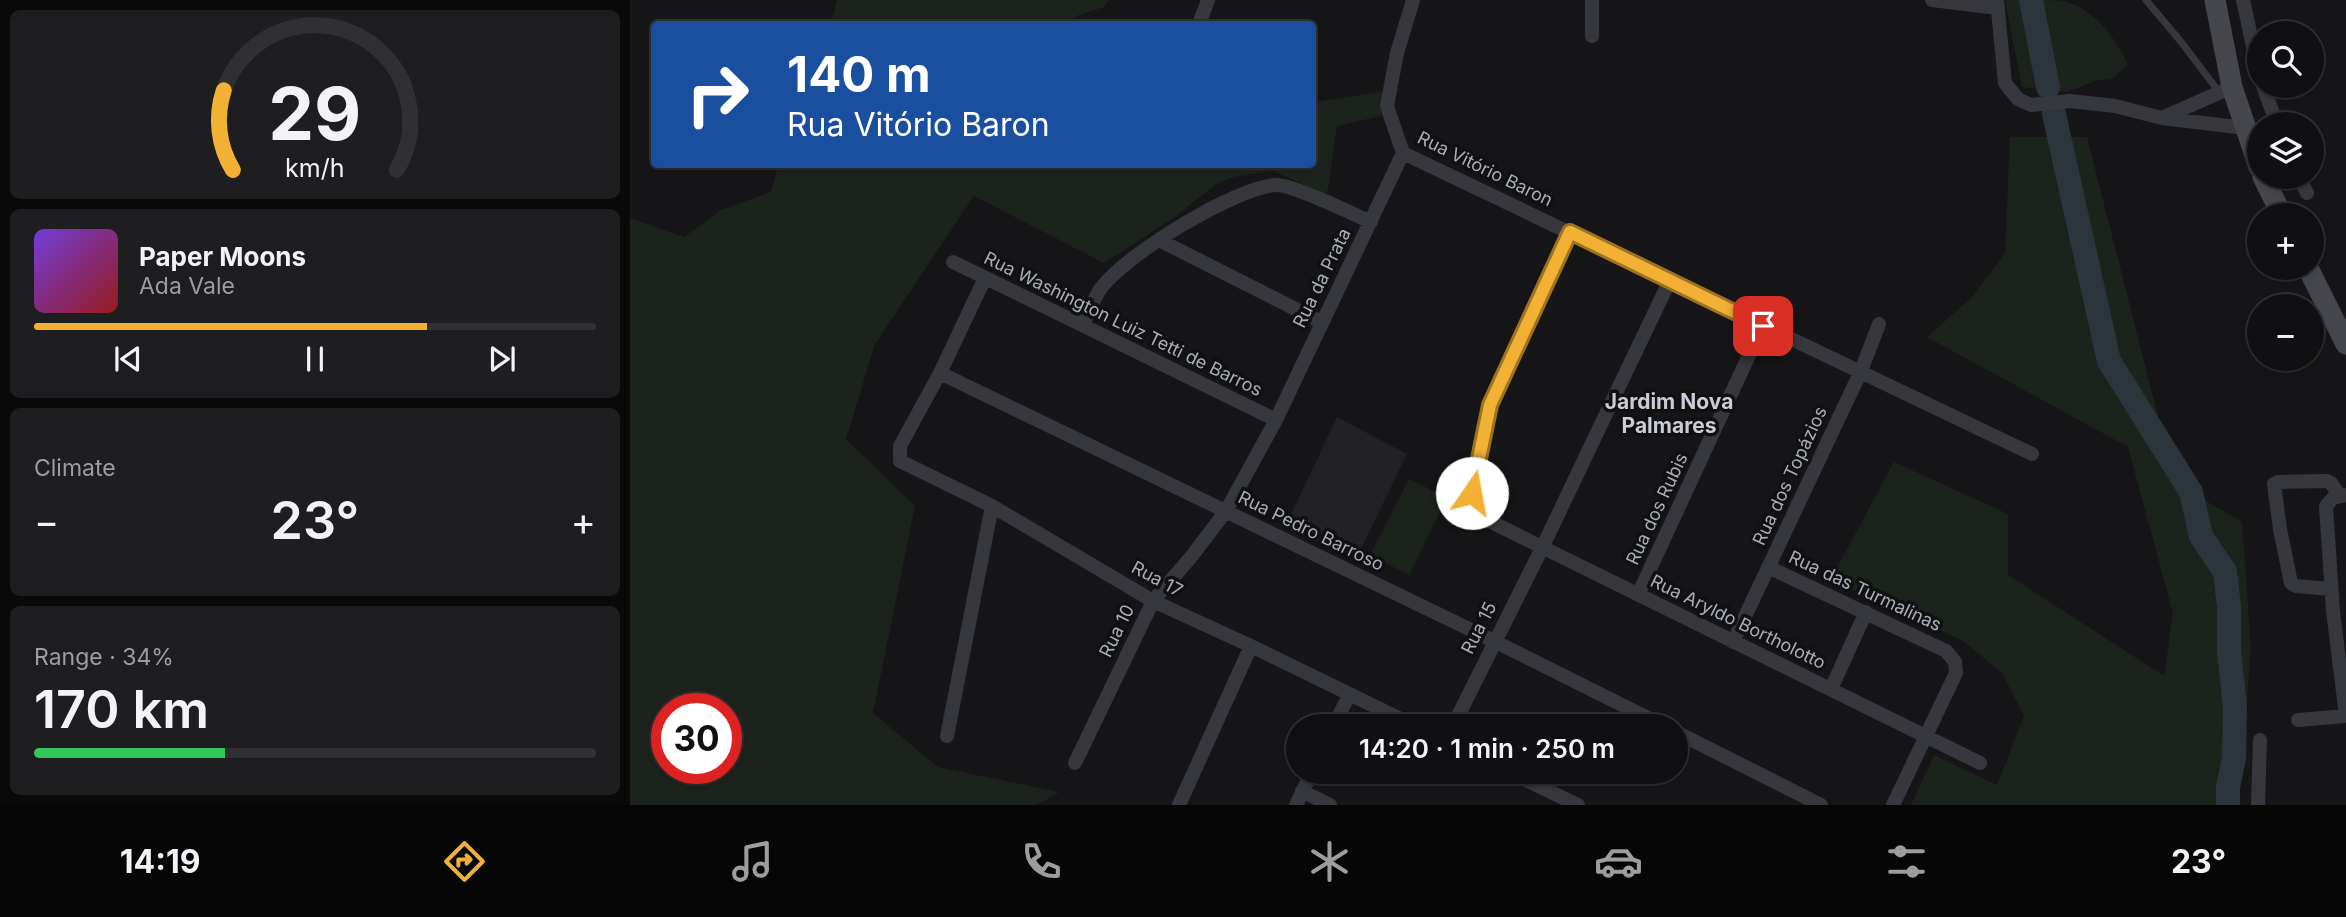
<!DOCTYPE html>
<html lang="en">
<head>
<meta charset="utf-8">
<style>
	:root { --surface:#101012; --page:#1e1e20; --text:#f1f3f6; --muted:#9c9d9f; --line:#303032; --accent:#f2b134 }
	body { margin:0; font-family:Inter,sans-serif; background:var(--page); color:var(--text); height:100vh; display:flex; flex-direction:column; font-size:26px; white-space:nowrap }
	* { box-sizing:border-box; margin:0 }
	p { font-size:23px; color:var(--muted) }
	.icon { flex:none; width:38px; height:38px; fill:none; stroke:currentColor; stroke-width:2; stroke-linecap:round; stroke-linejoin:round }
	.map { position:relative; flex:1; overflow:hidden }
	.drawer { display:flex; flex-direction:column; gap:10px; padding:10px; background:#09090a; width:630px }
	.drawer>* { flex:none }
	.hud { position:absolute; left:21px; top:21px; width:665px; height:147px; border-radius:7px; box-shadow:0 2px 5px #0004,0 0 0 2px var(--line); background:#1a4fa0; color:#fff; overflow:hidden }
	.tools { position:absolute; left:1617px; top:21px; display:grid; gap:14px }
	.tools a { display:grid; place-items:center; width:77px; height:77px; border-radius:50%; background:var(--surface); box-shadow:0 2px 5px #0004,0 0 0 2px var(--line); font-size:35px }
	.speed { position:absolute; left:21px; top:693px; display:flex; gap:14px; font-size:35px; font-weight:700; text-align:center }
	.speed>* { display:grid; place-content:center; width:91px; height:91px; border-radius:50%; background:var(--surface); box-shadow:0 2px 5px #0004,0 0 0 2px var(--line); line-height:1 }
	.speed .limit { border:10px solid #d22; background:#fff; color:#111 }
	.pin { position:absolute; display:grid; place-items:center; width:60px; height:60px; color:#fff; margin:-30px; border-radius:14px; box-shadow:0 4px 10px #0006 }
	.me { position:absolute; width:77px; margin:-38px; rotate:12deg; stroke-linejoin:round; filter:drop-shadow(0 0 5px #0008) }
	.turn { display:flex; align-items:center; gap:24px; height:147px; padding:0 21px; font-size:32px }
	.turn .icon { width:91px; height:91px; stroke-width:2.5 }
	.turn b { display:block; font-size:49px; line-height:60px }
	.big { font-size:52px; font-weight:600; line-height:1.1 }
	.drawer .card { flex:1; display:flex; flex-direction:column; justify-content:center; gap:10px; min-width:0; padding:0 24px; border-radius:10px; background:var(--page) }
	.drawer .dial { align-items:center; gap:0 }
	.dial svg { height:182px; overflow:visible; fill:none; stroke:var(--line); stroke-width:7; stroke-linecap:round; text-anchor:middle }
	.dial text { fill:var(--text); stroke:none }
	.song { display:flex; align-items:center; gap:21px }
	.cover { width:84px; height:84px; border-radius:10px; background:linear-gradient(135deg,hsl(260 70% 55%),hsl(0 70% 35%)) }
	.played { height:7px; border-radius:4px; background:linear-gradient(90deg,var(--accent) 70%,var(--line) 70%) }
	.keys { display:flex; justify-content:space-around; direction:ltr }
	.heat { display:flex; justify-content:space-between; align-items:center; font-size:38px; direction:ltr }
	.charge { height:10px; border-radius:5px; background:linear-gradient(90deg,#34c759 34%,var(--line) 0) }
	.trip { position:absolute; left:656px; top:714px; width:402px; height:70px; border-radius:35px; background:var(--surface); box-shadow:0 2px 5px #0004,0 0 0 2px var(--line); font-weight:600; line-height:70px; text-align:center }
	.dock { display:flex; height:112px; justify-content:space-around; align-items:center; background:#060607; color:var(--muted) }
	.dock .icon { width:49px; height:49px }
	.dock .on { color:var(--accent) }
	.dock b { font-size:32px; color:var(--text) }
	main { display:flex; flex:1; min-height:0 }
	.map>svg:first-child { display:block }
	.built { fill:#222225 }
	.green { fill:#1c231d; fill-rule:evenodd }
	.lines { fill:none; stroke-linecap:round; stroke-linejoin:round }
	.river { stroke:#2c353c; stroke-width:24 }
	.service { stroke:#37383d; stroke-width:7 }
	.minor { stroke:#37383d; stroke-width:14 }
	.secondary { stroke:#45474d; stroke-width:21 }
	.route-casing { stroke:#9d7322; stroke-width:18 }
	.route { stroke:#f2b134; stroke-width:12 }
	.labels { text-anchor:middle; stroke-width:7; stroke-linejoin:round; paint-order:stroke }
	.street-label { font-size:18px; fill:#a8adb8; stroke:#111113 }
	.quarter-label { font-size:21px; font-weight:bold; fill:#c9ccd4; stroke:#111113 }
</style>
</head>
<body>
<main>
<section class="drawer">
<div class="card dial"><svg viewBox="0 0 100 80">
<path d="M14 69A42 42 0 1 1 86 69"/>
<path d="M14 69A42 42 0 0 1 10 34" stroke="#f2b134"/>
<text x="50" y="56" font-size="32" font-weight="700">29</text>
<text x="50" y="72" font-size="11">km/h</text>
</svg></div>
<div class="card">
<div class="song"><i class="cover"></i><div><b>Paper Moons</b><p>Ada Vale</p></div></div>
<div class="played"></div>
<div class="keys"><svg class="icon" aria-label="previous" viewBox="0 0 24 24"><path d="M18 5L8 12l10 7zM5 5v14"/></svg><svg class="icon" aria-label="pause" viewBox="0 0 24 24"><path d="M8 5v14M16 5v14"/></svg><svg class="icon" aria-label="next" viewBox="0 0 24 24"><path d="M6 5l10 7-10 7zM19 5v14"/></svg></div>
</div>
<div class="card"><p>Climate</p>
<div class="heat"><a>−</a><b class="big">23°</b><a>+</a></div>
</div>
<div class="card"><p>Range · 34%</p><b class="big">170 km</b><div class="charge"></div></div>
</section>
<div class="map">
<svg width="1716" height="805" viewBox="0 0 1716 805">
	<rect width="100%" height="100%" fill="#161618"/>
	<path class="built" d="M707,417L777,454L725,561L656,525Z"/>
	<path class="green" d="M207,0H479L474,7L446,16L443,24H201Z
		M1375,0C1392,0 1421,0 1435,1C1466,11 1485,37 1498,65L1482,79L1465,81L1437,92L1392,87Z
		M752,92L751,116L707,126L697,195L643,171L603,177L586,184L545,217L474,263L344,196L245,344L216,439L285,506L243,713L308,767L429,792L407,805H0V218L54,237L91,210L141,192L148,165L682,164L683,102ZM37,709H96V768H37Z
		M1380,137H1457L1545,483L1612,522L1621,650L1609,805H1281L1304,755L1367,785L1394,716L1372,673L1333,641L1201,579L1264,462L1378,514V575L1534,676L1543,613L1498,447L1297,337L1341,298L1375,253Z
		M779,479L817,498L779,575L740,555Z"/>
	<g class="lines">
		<path class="river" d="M1401,0L1418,87
			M1424,114L1479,361L1561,492L1571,536L1595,572L1599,607V651L1605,707L1604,758L1598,787V805"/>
		<path class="service" d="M1516,0L1552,43L1589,92"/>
		<path class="minor" d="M783,0L767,53L757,106L773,153L1402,454
			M1302,0L1368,8
			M1367,0L1375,83L1388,99L1401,105L1440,101L1485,106L1532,118L1615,128
			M1613,0L1629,74
			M569,24L578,0
			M962,36V0
			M1633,86L1647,124
			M1532,118L1602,87
			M1669,177L1677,193
			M940,232L860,405L842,493V504L849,516L1350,763
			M529,240L691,322
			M323,262L646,420
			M355,278L310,373L270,446V461L362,506L523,601L621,646L785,726
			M453,325C458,314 463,301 469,291C492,256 606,187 646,185C662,184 723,214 741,222
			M310,373L864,641L1034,726
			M1138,567L1316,651L1325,662L1326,673L1263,805
			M1701,589L1666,586L1661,583L1650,529L1644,484L1648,482L1697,481L1701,483L1709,495
			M1008,595L1133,325
			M1103,642L1231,371L1249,324
			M1201,689L1236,612
			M1668,720L1716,716L1703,611L1696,506L1703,498L1716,495
			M704,726L719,695
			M823,726L912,548L1040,280
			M1046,732L1191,805
			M317,736L362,506
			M445,763L523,601L561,557L596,511L646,420L773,153
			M879,772L948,805
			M672,791L700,805
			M549,805L621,646
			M666,805L682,772
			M1628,805L1630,740"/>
		<path class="secondary" d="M1585,0L1602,87L1629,167
			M1633,177L1652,215
			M1678,268L1716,344"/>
	</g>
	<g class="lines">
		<g class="route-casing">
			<path id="route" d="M842,493L860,405L940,232L1133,326"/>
		</g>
		<use href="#route" class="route"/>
	</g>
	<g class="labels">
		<g class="street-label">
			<text transform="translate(855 169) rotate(26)" y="6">Rua Vitório Baron</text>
			<text transform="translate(692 278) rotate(-64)" y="6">Rua da Prata</text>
			<text transform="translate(493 324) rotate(26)" y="6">Rua Washington Luiz Tetti de Barros</text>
			<text transform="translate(1160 476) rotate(-65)" y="6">Rua dos Topázios</text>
			<text transform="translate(1027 509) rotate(-65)" y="6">Rua dos Rubis</text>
			<text transform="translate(681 531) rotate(26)" y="6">Rua Pedro Barroso</text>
			<text transform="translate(527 579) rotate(28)" y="6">Rua 17</text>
			<text transform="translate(1235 591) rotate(25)" y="6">Rua das Turmalinas</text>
			<text transform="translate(1108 622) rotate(26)" y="6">Rua Aryldo Bortholotto</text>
			<text transform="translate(849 628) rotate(-63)" y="6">Rua 15</text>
			<text transform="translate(487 631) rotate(-64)" y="6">Rua 10</text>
		</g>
		<g class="quarter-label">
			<text x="1039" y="409">Jardim Nova<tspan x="1039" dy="24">Palmares</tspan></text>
		</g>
	</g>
</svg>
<div class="tools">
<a><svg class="icon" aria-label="search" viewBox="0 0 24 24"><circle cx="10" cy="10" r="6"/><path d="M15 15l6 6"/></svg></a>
<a><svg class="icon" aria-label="layers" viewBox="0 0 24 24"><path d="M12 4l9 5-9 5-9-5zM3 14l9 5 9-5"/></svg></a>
<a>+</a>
<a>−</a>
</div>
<div class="speed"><div class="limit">30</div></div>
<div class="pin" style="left:1133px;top:326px;background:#d93025"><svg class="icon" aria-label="arrive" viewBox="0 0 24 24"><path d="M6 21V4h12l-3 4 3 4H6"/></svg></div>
<svg class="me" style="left:842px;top:493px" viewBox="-20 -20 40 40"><circle r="19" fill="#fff"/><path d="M0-13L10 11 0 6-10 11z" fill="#f2b134"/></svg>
<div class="trip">14:20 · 1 min · 250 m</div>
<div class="hud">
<div class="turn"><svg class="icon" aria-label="right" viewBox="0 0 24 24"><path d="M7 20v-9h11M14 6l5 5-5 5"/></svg><div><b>140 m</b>Rua Vitório Baron</div></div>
</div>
</div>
</main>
<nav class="dock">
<b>14:19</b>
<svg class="icon on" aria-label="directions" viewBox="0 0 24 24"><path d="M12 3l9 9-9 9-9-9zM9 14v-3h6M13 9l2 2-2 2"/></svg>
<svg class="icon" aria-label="music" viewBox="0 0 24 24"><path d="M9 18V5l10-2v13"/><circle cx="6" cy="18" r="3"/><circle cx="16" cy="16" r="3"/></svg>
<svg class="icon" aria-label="phone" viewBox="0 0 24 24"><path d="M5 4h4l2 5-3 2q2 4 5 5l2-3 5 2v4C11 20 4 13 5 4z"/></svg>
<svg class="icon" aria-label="climate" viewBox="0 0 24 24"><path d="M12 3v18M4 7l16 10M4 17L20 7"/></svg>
<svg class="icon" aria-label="car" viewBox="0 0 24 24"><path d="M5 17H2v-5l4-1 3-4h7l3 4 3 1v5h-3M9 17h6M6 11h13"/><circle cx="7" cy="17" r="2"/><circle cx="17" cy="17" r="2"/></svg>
<svg class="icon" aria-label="filters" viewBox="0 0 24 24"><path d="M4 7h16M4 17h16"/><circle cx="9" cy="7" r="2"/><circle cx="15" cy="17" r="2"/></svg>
<b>23°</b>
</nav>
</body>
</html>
